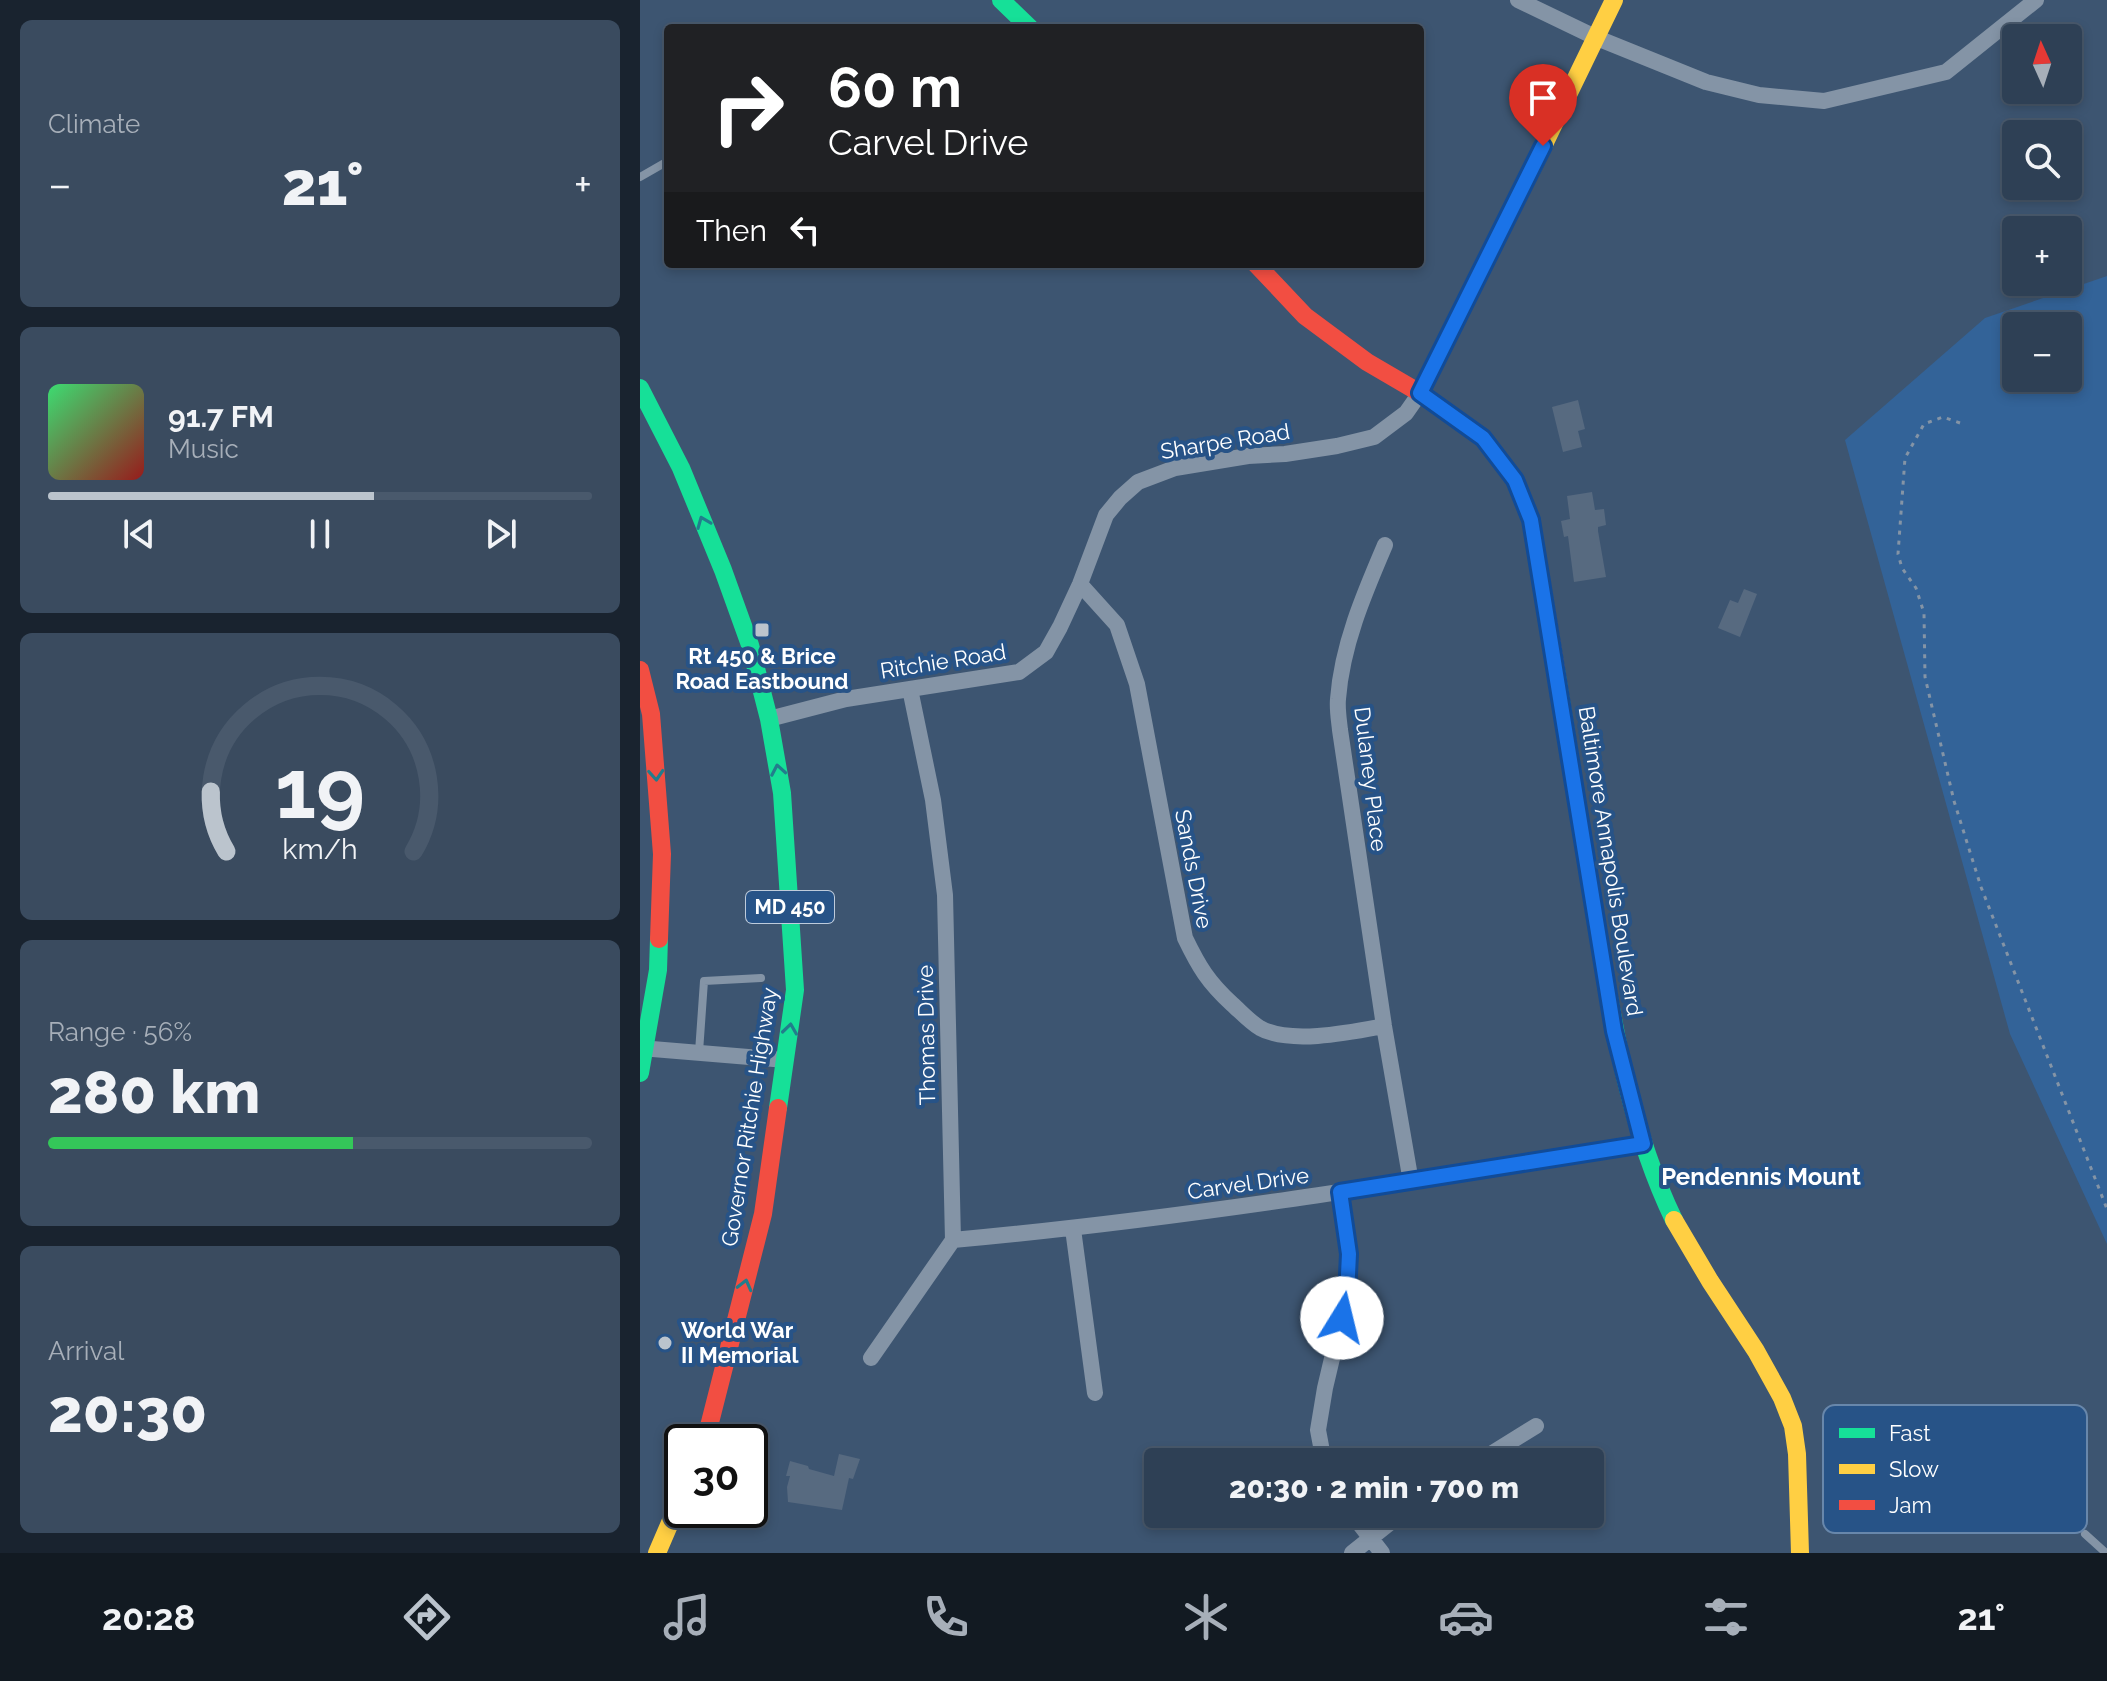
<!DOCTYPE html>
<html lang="en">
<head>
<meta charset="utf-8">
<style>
	:root { --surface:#2e4055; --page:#3a4b5f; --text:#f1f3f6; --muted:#a7afb9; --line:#49596c; --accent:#bbc4cd }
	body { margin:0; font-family:Raleway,sans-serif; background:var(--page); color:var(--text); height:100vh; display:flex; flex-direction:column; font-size:30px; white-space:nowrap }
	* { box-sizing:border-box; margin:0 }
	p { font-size:26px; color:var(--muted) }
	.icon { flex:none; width:44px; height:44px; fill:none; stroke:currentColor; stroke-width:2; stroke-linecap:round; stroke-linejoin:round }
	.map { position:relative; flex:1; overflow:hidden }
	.sheet { display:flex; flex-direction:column; gap:20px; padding:20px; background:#19232f; width:640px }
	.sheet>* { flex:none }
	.hud { position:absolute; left:24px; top:24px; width:760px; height:244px; border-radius:8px; box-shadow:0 4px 12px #0003,0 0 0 2px var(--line); background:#202124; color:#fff; overflow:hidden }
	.needle { width:52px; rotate:357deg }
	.buttons { position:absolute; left:1362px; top:24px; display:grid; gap:16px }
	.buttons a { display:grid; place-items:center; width:80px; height:80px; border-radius:8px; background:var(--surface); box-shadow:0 4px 12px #0003,0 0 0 2px var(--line); font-size:40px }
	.speed { position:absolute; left:24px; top:1424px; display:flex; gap:16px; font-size:40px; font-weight:700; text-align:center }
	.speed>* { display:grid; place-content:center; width:104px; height:104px; border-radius:50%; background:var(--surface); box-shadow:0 4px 12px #0003,0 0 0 2px var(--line); line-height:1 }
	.speed .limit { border:4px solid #111; border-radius:12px; background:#fff; color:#111 }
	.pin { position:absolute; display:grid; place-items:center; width:68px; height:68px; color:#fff; margin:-82px -34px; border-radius:50% 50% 50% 0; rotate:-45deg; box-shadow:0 0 8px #0007 }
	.pin .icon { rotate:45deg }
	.me { position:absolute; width:88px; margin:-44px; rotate:9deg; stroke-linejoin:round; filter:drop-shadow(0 0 6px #0008) }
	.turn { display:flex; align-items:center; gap:28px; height:168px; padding:0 32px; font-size:36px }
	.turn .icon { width:104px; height:104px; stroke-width:2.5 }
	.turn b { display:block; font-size:56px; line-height:68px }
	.then { display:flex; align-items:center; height:76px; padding:0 32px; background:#0003; gap:16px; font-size:30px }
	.big { font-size:60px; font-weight:800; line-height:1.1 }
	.sheet .card { flex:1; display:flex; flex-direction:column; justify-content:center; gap:12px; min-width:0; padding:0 28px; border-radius:12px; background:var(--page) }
	.sheet .dial { align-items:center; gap:0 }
	.dial svg { height:208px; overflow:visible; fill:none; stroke:var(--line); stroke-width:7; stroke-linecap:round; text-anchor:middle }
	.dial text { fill:var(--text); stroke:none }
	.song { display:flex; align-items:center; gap:24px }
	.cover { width:96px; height:96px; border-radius:12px; background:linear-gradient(135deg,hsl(140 70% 55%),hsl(0 70% 35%)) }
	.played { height:8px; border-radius:4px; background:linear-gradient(90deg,var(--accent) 60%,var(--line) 60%) }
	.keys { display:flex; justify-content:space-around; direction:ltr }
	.heat { display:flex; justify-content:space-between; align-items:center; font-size:44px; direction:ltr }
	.charge { height:12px; border-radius:6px; background:linear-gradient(90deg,#34c759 56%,var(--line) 0) }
	.trip { position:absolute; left:504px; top:1448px; width:460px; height:80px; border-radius:8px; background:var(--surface); box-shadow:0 4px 12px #0003,0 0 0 2px var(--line); font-weight:800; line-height:80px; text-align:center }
	.dock { display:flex; height:128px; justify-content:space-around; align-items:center; background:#121a22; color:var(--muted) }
	.dock .icon { width:56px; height:56px }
	.dock .current { color:var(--accent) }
	.dock b { font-size:36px; color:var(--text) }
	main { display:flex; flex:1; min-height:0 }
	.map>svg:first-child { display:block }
	.green { fill:#336398; fill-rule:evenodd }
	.building { fill:#576a80 }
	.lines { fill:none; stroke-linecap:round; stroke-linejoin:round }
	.path { stroke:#8494a6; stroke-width:3; stroke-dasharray:4 6; stroke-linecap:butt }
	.lane { stroke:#8494a6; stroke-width:8 }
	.street { stroke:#8494a6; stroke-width:16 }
	.fast { stroke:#16e098; stroke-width:18 }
	.slow { stroke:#ffcf43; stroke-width:18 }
	.jam { stroke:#f24e42; stroke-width:18 }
	.oneway { stroke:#227d8c }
	.route-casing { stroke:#114b97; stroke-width:20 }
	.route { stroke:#1a73e8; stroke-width:14 }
	.poi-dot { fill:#bbc4cd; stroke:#275387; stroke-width:3 }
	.labels { text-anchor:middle; stroke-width:8; stroke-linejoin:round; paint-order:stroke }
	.shield { fill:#275387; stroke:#becbdb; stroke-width:2 }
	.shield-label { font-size:20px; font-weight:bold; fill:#fff }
	.street-label { font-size:22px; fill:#fff; stroke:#275387 }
	.poi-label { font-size:22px; font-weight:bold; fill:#fff; stroke:#275387 }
	.neighbourhood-label { font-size:24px; font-weight:bold; fill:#fff; stroke:#275387 }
	.key { fill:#275387; stroke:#6887ab; stroke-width:2 }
	.key-label { font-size:22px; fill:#fff }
</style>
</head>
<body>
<main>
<section class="sheet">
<div class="card"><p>Climate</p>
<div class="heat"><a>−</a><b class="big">21°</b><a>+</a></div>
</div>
<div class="card">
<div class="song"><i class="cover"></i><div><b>91.7 FM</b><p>Music</p></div></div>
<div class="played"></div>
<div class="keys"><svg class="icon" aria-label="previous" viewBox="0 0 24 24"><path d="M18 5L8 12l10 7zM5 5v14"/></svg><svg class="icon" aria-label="pause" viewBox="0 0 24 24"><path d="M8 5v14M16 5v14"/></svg><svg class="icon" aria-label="next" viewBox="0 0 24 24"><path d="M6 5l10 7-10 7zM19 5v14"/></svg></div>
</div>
<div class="card dial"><svg viewBox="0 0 100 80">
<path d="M14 69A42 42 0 1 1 86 69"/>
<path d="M14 69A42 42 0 0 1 8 46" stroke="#bbc4cd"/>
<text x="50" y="56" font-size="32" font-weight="700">19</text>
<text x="50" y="72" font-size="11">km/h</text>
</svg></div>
<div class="card"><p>Range · 56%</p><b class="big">280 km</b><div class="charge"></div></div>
<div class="card"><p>Arrival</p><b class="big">20:30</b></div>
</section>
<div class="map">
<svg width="1467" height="1553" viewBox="0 0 1467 1553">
	<rect width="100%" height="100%" fill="#3d5571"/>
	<path class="green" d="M1467,276V1244L1370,1034L1205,440L1345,318ZM1428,326V378H1376V326Z"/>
	<path class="building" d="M938,400L945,429L938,431L942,447L923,452L912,407Z
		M952,492L955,510L964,509L966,525L958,527V531L966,577L934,582L928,536L924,537L921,521L930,519L927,496Z
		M1104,589L1117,594L1100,637L1078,628L1090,600L1098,603Z
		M199,1454L220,1459L213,1479L209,1478L202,1510L148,1502L147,1487L150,1476H146L150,1461L168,1466L169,1469L194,1476Z"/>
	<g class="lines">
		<path class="path" d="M1320,423L1303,417L1284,424L1265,458L1258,554L1262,568L1276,588L1284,613L1285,677L1314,801L1341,887L1467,1209"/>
		<path class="lane" d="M0,177L28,161
			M59,1052L64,981L121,978
			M1445,1534L1466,1553"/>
		<path class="street" d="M878,0L957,38L1066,82L1119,95L1184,101L1306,72L1396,0
			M745,545C724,594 702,645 698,699C697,709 699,720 700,730L744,1026L771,1182
			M440,584L477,625L497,684L545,938C559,967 568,982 592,1004C601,1012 610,1022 620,1028C650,1045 712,1032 744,1026
			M129,719L206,699L379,672L406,652L420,627L440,584L466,515L480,498L498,482L535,468L608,456L645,454L697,446L734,437L766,413L780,393
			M0,1048L145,1060
			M433,1229L455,1393
			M313,1240C544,1219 774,1181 1003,1144
			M231,1358L313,1240L305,895L293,800L270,689
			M684,1462L678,1430L685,1388L707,1295L709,1254L700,1192
			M838,1462L896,1426
			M712,1514L742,1553
			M712,1553L761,1514"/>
		<path class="fast" d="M361,0L390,28
			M0,388L41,468L83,570L110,645L129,719L142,793L155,990L138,1108
			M916,670C929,754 943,838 956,922C973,1024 989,1127 1034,1220
			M0,1073L18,970L19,939"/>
		<path class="slow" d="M891,171L974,0
			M1034,1220L1070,1281L1116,1351L1142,1398L1153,1426L1157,1454L1160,1553
			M17,1553L42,1495"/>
		<path class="jam" d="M616,264L665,316L727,362L780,393L843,438L875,480L891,520L916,670
			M780,393L891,171
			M0,670L11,714L22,854L19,939
			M65,1442L123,1214L138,1108"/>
	</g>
	<defs><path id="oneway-chevron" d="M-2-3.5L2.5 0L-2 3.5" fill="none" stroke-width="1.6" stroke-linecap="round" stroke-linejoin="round" transform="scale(2)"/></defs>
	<g class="oneway">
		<use href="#oneway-chevron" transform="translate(63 522) rotate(-112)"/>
		<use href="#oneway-chevron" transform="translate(138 770) rotate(-100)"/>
		<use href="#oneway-chevron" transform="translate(16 775) rotate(86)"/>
		<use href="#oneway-chevron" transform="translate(150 1029) rotate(-82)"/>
		<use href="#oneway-chevron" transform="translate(105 1285) rotate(-76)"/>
	</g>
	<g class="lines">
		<g class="route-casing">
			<path id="route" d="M702,1318L707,1295L709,1254L700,1192L1003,1144L974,1031L891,520L875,480L843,438L780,393L903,146"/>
		</g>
		<use href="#route" class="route"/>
	</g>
	<g class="poi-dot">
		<rect x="114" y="622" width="16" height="16" rx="4"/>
		<circle cx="25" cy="1343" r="8"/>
	</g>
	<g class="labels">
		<rect class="shield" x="106" y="891" width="88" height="32" rx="6"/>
		<g class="shield-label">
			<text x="150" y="914">MD 450</text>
		</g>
		<g class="street-label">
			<text transform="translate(585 441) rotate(-9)" y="8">Sharpe Road</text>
			<text transform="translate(303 661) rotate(-9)" y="8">Ritchie Road</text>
			<text transform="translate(731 779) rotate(83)" y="8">Dulaney Place</text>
			<text transform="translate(971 861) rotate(81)" y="8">Baltimore Annapolis Boulevard</text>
			<text transform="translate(554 869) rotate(79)" y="8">Sands Drive</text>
			<text transform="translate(286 1035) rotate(-91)" y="8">Thomas Drive</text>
			<text transform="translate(109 1117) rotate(-81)" y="8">Governor Ritchie Highway</text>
			<text transform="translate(608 1183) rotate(-8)" y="8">Carvel Drive</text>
		</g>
		<g class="poi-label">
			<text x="122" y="664">Rt 450 &amp; Brice<tspan x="122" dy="25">Road Eastbound</tspan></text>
			<text x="41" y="1338" text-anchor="start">World War<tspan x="41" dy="25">II Memorial</tspan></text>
		</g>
		<g class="neighbourhood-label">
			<text x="1121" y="1185">Pendennis Mount</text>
		</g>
	</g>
	<rect x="1183" y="1405" width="264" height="128" rx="12" class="key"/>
	<rect x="1199" y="1428" width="36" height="10" fill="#16e098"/>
	<rect x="1199" y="1464" width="36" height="10" fill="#ffcf43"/>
	<rect x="1199" y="1500" width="36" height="10" fill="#f24e42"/>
	<g class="key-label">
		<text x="1249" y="1441">Fast</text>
		<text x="1249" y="1477">Slow</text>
		<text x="1249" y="1513">Jam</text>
	</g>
</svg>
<div class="buttons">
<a><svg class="needle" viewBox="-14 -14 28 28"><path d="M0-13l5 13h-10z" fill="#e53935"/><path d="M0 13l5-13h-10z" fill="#a7afb9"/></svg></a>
<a><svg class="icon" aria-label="search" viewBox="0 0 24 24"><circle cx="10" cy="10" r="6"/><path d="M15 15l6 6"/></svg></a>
<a>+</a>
<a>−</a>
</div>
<div class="speed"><div class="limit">30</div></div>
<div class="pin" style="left:903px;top:146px;background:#d93025"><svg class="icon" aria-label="arrive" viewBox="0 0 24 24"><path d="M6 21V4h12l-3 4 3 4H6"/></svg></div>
<svg class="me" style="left:702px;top:1318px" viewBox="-20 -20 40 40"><circle r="19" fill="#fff"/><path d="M0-13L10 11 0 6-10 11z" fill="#1a73e8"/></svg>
<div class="trip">20:30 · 2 min · 700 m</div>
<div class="hud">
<div class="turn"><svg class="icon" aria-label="right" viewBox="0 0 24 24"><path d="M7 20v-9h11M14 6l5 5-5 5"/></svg><div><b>60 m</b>Carvel Drive</div></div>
<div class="then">Then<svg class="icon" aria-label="left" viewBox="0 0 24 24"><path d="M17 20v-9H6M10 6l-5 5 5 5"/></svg></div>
</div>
</div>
</main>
<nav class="dock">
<b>20:28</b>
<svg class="icon current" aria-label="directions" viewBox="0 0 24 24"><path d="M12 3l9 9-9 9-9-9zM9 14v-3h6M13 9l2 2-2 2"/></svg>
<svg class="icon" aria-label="music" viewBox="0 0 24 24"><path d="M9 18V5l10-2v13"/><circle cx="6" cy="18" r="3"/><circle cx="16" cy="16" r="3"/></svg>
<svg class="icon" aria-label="phone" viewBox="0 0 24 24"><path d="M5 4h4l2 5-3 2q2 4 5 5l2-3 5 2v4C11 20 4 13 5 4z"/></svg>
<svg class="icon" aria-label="climate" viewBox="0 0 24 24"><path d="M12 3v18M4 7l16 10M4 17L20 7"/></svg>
<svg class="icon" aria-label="car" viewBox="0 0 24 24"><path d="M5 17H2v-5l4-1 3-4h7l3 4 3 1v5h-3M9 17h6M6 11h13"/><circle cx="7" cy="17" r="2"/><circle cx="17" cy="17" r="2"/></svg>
<svg class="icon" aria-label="filters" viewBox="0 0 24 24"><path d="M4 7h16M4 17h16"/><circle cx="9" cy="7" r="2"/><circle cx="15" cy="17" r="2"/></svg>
<b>21°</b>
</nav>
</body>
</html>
